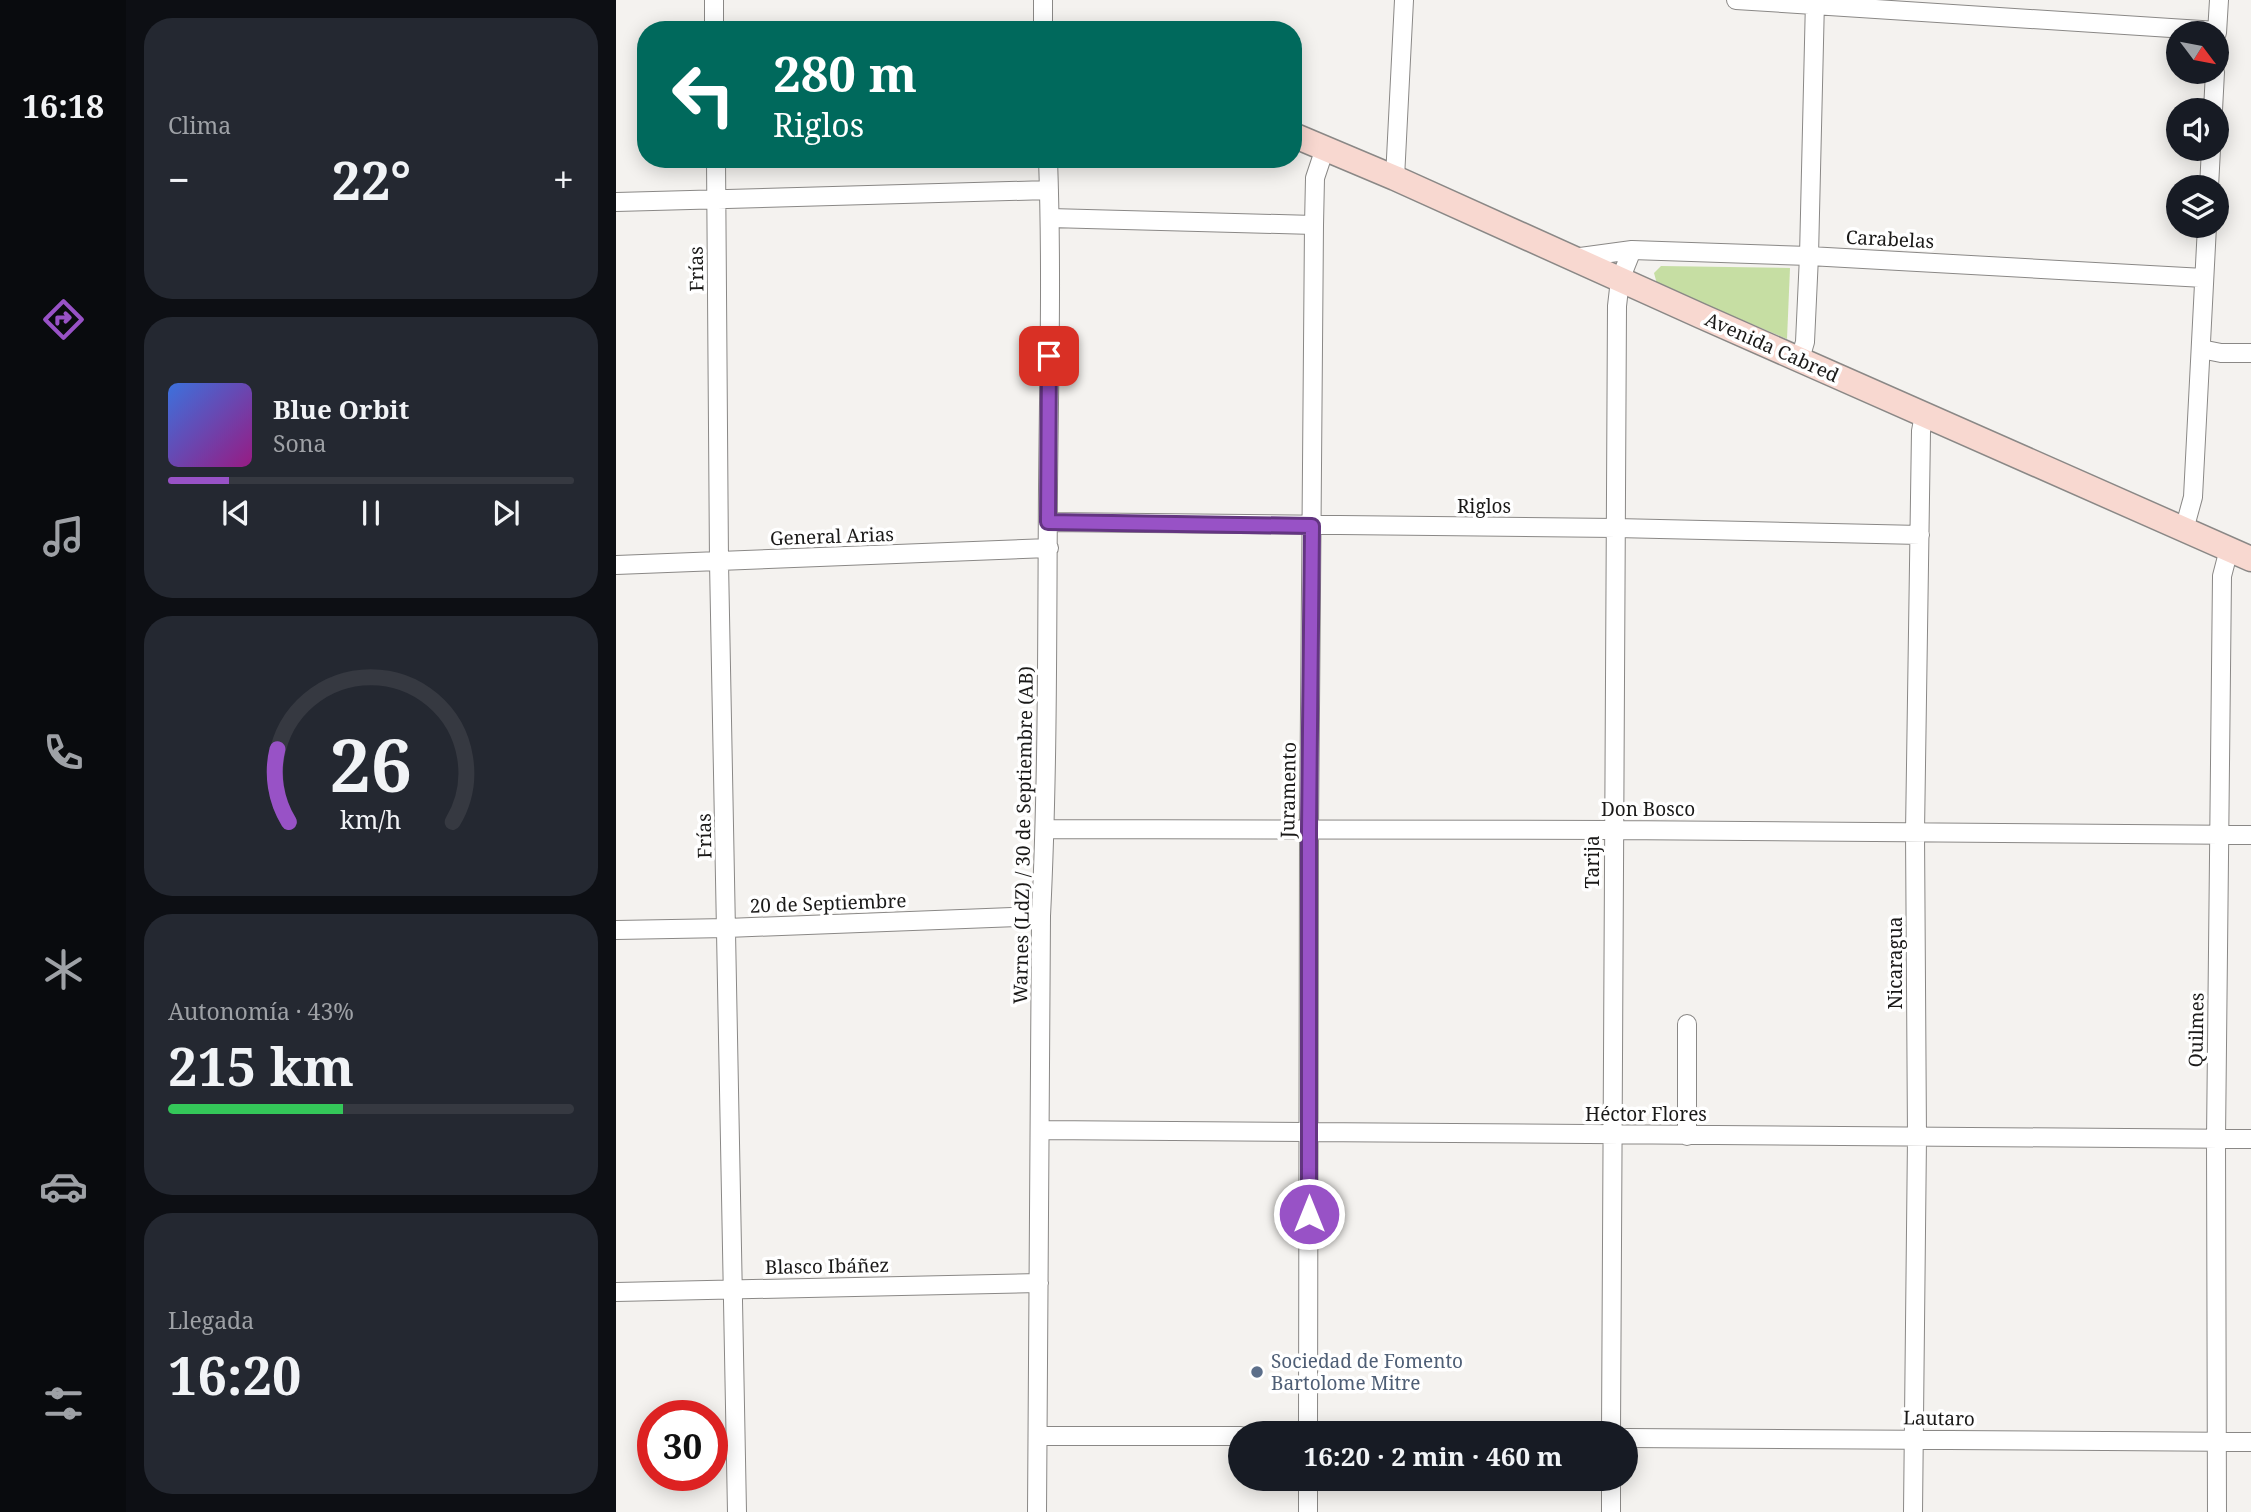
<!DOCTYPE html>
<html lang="es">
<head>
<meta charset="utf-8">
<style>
	:root { --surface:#171b24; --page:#242831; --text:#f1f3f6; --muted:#9ea1a6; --line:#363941; --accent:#9852c6 }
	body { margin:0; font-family:"Noto Serif",serif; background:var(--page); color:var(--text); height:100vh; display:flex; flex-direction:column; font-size:26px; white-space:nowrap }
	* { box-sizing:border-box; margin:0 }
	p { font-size:23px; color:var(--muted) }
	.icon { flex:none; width:38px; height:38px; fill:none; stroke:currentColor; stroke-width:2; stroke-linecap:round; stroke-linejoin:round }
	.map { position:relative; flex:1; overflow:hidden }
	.sheet { display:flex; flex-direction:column; gap:18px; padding:18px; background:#0d0f14; width:490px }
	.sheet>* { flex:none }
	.guide { position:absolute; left:21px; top:21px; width:665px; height:147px; border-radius:28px; box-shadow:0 4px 18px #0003; background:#00695c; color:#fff; overflow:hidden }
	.needle { width:46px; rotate:122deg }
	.controls { position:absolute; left:1550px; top:21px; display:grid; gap:14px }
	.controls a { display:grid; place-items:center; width:63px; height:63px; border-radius:50%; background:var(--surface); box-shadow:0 4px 18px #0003; font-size:35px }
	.speed { position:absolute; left:21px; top:1400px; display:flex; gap:14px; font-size:35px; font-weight:700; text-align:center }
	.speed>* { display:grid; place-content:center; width:91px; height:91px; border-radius:50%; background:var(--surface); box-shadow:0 4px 18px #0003; line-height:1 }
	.speed .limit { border:10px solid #d22; background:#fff; color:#111 }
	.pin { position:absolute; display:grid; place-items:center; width:60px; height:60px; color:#fff; margin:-30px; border-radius:14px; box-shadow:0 4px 10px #0006 }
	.me { position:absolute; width:77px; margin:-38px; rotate:0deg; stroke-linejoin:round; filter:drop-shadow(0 0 5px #0008) }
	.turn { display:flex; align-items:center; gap:24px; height:147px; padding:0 21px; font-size:32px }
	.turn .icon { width:91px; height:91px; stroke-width:2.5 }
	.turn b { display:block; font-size:49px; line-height:60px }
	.big { font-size:52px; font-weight:700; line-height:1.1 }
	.sheet .tile { flex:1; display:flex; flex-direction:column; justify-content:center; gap:10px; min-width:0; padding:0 24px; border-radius:28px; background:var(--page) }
	.sheet .dial { align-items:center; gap:0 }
	.dial svg { height:182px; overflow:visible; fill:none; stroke:var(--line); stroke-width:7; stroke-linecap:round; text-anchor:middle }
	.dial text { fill:var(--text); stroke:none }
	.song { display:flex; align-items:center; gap:21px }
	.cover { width:84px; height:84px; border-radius:10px; background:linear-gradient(135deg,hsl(220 70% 55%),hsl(310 70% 35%)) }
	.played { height:7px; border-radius:4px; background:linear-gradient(90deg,var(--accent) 15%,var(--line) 15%) }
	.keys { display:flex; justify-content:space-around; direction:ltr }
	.heat { display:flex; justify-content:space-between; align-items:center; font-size:38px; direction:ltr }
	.charge { height:10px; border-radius:5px; background:linear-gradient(90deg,#34c759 43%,var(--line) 0) }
	.trip { position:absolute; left:612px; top:1421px; width:410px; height:70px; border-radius:35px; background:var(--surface); box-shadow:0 4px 18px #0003; font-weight:700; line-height:70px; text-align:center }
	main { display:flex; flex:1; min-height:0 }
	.menu { display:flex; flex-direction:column; width:126px; justify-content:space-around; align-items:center; background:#090b0e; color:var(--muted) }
	.menu .icon { width:49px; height:49px }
	.menu .selected { color:var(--accent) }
	.menu b { font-size:32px; color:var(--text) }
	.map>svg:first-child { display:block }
	.green { fill:#c6dea3 }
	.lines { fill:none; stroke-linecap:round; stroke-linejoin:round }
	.street-casing { stroke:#8a8886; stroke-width:20 }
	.secondary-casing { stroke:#8a8886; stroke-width:27 }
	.street { stroke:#fff; stroke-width:18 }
	.secondary { stroke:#f8d8d0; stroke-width:24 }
	.route-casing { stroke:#633581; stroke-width:18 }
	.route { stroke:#9852c6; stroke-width:12 }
	.service-dot { fill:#5c6f8a; stroke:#fff; stroke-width:2.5 }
	.labels { text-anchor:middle; stroke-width:7; stroke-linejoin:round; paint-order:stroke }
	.street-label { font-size:19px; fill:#1a1918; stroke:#fff }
	.service-label { font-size:19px; fill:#4e5e75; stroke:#fff; text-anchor:start }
</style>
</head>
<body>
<main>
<nav class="menu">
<b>16:18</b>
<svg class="icon selected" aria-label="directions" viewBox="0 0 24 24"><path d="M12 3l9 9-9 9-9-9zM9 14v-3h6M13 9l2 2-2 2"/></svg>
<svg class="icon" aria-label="music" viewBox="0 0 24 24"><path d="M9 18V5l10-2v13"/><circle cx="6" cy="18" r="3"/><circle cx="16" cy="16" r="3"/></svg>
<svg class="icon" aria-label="phone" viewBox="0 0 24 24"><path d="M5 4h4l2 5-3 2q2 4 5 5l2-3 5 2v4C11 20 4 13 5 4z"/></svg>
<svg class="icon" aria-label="climate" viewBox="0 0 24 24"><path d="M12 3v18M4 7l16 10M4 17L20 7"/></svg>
<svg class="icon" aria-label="car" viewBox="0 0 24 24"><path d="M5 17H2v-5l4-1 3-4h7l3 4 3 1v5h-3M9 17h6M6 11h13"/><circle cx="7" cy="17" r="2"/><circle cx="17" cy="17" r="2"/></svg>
<svg class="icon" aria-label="filters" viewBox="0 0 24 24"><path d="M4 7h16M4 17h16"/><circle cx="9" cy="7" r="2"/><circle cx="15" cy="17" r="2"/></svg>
</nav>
<section class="sheet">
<div class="tile"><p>Clima</p>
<div class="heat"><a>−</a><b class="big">22°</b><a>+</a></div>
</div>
<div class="tile">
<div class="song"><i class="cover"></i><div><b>Blue Orbit</b><p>Sona</p></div></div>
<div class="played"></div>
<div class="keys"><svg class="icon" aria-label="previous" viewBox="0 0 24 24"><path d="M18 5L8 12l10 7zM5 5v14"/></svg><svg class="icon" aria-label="pause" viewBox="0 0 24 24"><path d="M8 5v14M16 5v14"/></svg><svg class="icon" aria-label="next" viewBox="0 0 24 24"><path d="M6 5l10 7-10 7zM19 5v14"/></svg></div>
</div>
<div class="tile dial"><svg viewBox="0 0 100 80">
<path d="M14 69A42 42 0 1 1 86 69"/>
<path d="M14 69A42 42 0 0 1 9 37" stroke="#9852c6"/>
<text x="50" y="56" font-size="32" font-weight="700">26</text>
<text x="50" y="72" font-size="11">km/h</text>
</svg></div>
<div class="tile"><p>Autonomía · 43%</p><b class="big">215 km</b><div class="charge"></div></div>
<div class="tile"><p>Llegada</p><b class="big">16:20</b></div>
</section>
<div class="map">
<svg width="1635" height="1512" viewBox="0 0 1635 1512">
	<rect width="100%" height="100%" fill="#f4f2ef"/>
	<path class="green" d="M1045,266L1174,268L1171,339L1041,284L1038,273Z"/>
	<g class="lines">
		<g class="street-casing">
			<path id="street" d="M98,0V30
				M1120,0L1601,31
				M427,30V0
				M1601,33L1603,0
				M1597,110L1599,72
				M100,159L103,562L121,1512
				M779,178L788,0
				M1593,187L1595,149
				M0,202L433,190
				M434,218L698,225
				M957,258L1016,250L1193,256L1588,278
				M1585,349L1605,353H1635
				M1184,359L1189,342L1193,256L1199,0
				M432,522L1000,528L1304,535
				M1568,530L1577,497L1591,226
				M0,565L433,548
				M429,829L997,830L1635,835
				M0,930L111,928L425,916
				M425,1130L1635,1139
				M1071,1136V1024
				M0,1292L423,1283
				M692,1433L693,830L698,225L699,178L709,148
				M995,1433L1001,306L1004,280L1016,250
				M422,1436H625
				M1010,1438L1635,1442
				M692,1479V1512
				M421,1512L425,916C432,774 431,631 432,488C433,378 436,269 432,159
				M995,1512V1479
				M1297,1512L1301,1137L1299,832L1305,431L1308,415
				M1601,1512L1600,1139L1606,576L1613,549"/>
		</g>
		<g class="secondary-casing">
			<path id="secondary" d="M677,135L779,178L1085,316L1635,559"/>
		</g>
		<use href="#street" class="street"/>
		<use href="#secondary" class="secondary"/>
	</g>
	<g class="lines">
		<g class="route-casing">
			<path id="route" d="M433,356L432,522L696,526L693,830V1214"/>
		</g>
		<use href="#route" class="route"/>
	</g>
	<circle class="service-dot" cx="641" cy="1372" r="7"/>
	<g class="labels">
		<g class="street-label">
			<text transform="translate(1274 239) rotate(3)" y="7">Carabelas</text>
			<text transform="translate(80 269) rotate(-91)" y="7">Frías</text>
			<text transform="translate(1156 347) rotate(24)" y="7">Avenida Cabred</text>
			<text x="868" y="513">Riglos</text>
			<text transform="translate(216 536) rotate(-2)" y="7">General Arias</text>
			<text transform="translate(672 790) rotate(-89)" y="7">Juramento</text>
			<text x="1032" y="816">Don Bosco</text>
			<text transform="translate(407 835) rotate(-89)" y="7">Warnes (LdZ) / 30 de Septiembre (AB)</text>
			<text transform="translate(88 836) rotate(-91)" y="7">Frías</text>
			<text transform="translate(976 862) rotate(-90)" y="7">Tarija</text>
			<text transform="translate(212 903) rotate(-2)" y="7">20 de Septiembre</text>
			<text transform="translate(1279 963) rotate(-90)" y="7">Nicaragua</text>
			<text transform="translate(1580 1030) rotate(-89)" y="7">Quilmes</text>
			<text x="1030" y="1121">Héctor Flores</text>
			<text transform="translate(211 1266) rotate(-1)" y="7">Blasco Ibáñez</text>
			<text transform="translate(1323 1418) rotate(1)" y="7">Lautaro</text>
		</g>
		<g class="service-label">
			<text x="655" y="1368">Sociedad de Fomento<tspan x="655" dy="22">Bartolome Mitre</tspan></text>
		</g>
	</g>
</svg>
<div class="controls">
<a><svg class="needle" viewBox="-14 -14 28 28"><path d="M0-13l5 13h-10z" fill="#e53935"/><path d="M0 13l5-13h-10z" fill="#9ea1a6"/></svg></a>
<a><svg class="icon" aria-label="sound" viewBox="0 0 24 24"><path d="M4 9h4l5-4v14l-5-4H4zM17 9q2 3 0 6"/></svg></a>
<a><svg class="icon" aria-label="layers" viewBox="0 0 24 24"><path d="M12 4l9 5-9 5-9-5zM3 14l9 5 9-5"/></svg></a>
</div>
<div class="speed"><div class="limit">30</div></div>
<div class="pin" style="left:433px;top:356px;background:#d93025"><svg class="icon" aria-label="arrive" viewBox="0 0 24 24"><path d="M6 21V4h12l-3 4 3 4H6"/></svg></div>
<svg class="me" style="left:693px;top:1214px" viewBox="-20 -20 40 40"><circle r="17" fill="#9852c6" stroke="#fff" stroke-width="3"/><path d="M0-11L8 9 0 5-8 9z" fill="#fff"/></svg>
<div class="trip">16:20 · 2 min · 460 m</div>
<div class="guide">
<div class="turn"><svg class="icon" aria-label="left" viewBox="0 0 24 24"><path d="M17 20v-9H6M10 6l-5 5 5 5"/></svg><div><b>280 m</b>Riglos</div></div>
</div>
</div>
</main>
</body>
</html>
